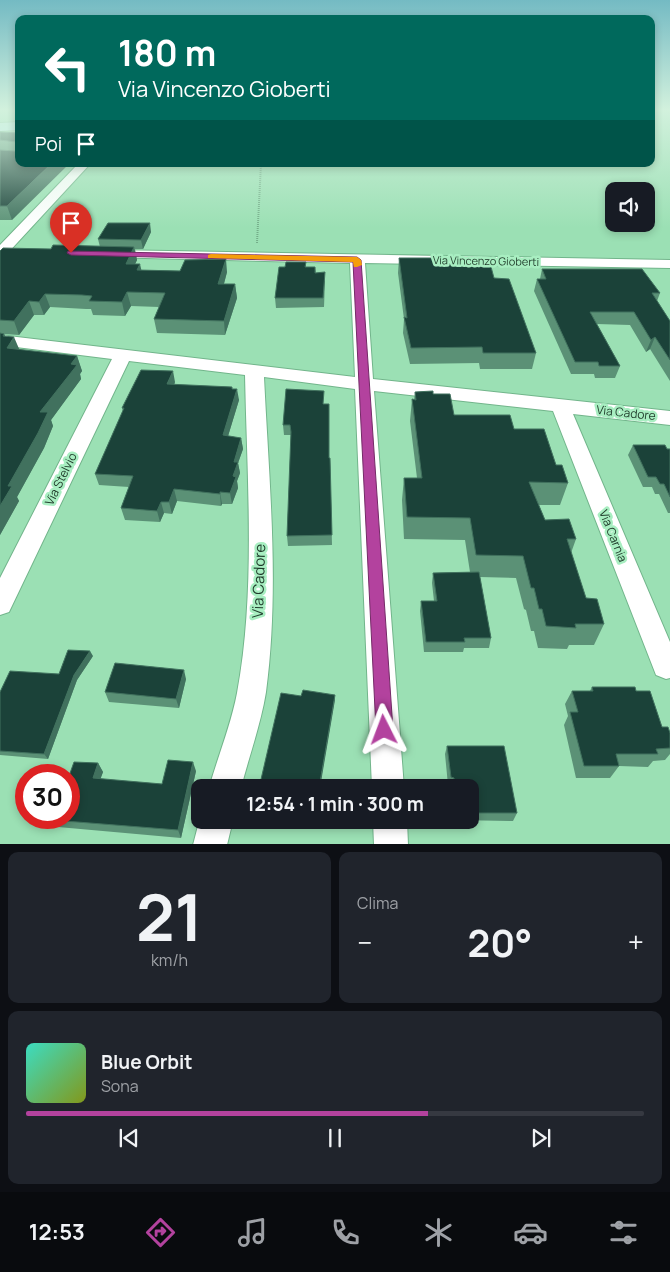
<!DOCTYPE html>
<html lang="it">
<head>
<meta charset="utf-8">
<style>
	:root { --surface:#171b24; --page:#20242c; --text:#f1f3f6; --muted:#9ea1a6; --line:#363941; --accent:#b3429e }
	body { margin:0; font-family:Manrope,sans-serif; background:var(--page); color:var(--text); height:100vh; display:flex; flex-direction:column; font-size:19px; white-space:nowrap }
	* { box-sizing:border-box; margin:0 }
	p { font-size:16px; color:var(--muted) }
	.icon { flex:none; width:28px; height:28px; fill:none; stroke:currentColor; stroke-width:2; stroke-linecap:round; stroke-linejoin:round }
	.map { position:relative; height:844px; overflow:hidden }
	.side { display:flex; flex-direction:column; gap:8px; padding:8px; background:#0d0f14; flex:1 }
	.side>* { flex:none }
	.guide { position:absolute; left:15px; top:15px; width:640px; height:152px; border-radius:10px; box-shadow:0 2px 8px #0003; background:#00695c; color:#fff; overflow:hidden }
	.buttons { position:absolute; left:605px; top:182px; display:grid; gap:10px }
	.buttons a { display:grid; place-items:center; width:50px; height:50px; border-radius:10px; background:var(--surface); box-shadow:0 2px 8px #0003; font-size:25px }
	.speed { position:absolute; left:15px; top:764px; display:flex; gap:10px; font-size:25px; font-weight:700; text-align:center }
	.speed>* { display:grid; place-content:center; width:65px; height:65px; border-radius:50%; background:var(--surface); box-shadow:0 2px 8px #0003; line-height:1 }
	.speed .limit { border:8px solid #d22; background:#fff; color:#111 }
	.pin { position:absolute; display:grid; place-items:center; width:42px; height:42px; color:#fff; margin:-51px -21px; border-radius:50% 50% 50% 0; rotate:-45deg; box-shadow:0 0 5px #0007 }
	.pin .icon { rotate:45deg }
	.me { position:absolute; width:55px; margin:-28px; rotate:357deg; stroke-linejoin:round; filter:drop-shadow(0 0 4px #0008) }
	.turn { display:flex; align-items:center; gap:18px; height:105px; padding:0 20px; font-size:22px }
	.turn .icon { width:65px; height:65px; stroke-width:2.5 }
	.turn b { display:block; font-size:35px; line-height:42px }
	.then { display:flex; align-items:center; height:48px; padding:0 20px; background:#0003; gap:10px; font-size:19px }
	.big { font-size:38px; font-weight:700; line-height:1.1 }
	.side .widget { flex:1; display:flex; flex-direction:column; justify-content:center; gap:8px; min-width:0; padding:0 18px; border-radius:10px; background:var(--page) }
	.side .dial { align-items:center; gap:0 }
	.dial b { font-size:65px; line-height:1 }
	.song { display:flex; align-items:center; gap:15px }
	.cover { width:60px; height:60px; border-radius:8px; background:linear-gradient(135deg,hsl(170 70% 55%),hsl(70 70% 35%)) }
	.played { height:5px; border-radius:2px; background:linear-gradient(90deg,var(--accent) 65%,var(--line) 65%) }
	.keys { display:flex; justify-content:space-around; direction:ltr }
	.heat { display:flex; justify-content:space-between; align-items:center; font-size:28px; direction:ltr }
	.side .tiles { flex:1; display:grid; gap:8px; grid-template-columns:1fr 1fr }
	.widget:last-child { grid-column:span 2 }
	.trip { position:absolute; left:191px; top:779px; width:288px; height:50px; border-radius:10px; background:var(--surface); box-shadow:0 2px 8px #0003; font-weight:700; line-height:50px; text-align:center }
	.tabs { display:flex; height:80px; justify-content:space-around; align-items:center; background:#090b0e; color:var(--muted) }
	.tabs .icon { width:35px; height:35px }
	.tabs .active { color:var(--accent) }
	.tabs b { font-size:22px; color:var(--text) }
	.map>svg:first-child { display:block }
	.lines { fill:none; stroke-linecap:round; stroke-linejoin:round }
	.street-casing { stroke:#72b58b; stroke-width:2 }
	.secondary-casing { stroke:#72b58b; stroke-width:2 }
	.path { stroke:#74ad89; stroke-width:2; stroke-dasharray:1 1; stroke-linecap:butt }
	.street { fill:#fff; fill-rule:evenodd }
	.secondary { fill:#c5f2fc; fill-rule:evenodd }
	.wall { fill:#5b9176 }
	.shaded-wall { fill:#41715e }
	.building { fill:#1b4239; stroke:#41715e }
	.route { fill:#b3429e; stroke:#742b67 }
	.slow { fill:#f59e0b }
	.labels { text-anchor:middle; stroke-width:5; stroke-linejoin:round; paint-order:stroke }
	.far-street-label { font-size:11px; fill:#1f3b2a; stroke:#a8eec1 }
	.street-label { font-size:12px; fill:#1f3b2a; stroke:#a8eec1 }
	.near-street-label { font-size:15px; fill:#1f3b2a; stroke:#a8eec1 }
</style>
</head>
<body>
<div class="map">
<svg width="670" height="845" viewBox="0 0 670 845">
	<rect width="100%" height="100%" fill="#9be0b4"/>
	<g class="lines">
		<g class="street-casing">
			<path id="street" d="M78,164H90L5,256L0,257V245Z
				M110,250L670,260V268L365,263L373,379L670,411V425L573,414L670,642V678L666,679L656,675L553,411L374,391L404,788H372L355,389L264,377C269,482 280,588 266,692C261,724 249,756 241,788H209C218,756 231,725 237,693C256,592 247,478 245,375L129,361L9,612L0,615V578L112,359L0,345V335L355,377L350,263L105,257L103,254L105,251Z
				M200,818V820H233L227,845H193Z
				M373,820H407L408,845H374Z"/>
		</g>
		<g class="secondary-casing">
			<path id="secondary" d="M19,122V130L0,131V123Z"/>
		</g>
		<path class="path" d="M257,243L261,164"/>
		<use href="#street" class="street"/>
		<use href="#secondary" class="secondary"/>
	</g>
	<path class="wall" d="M0,132L19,133L12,220H0Z
		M151,232L143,249H135L137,260L135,264L141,270L227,272L224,284H235L237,298L225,335L157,333L154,319L159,307L131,306L125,316L93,315L91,309H86L50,307L44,315H34L19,335L4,334L5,336L19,350L77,356L82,371L80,374L81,379L51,420L53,426L44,448L17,497L19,501L0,535V251L100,247L98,239Z
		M399,258L436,264L494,278L536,353L532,369H480L479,363L410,364L403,333L404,319L398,273Z
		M306,262V267H315L316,273L325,281L324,307L276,308L275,298L285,267Z
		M542,269L660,293L657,301L670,321V381L650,349L646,352L630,325L597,324L620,366L615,378H595L594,374H571L534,291L537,279H540Z
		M175,382L174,385L232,387V389L239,400L228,436L241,438L243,449L238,463L240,473L237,481L238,488L232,504H222L221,506L177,501L172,514L164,513L160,522L125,520L121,508L129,487L99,485L95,474L123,411L122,408Z
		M415,392L433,394L454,415L514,429L556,465L568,483L560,505H539L545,520L576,539L571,553L586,598L604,624L594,645H569L567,649L538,648L534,631H531L526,610L524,609L516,578L480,577L491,638L489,648H464L463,652H424L420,611L421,601H434L432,583L433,573L470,572L465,540L404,539L402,500L404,478H417L410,421L412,399L414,400Z
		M324,404L329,458H330L332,545L288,546L287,536L291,435H284L283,425Z
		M633,445L670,449V513H668L659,494H655L652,487H643L628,455Z
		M93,656L77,680L48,759L0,755V692L59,674Z
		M186,679L179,708L109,702L105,692Z
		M592,687L636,691L662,727L670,733V754L665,760L653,761L648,767L619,766L610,778H576L564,725L568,716L565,704L572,691H590Z
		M447,746L517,813L513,821L455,820H470V788H451V786L448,785L445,754Z
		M98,763L103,772L100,779L162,784L196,771L181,838L58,827L52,820Z"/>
	<path class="shaded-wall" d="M51,164H69L12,220L7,206Z
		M150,223L151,232L143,249L141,240Z
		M134,247L137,260L129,277L126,264Z
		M226,259L227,272L220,298L218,284Z
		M140,264L143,277L137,270Z
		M235,284L237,298L225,335L224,321Z
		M127,292L131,306L125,316L122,302Z
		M45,294L50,307L44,315L39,302Z
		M29,301L34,315L19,335L14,321Z
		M4,334L9,345L14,337L20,351L12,362L3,336Z
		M655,337L650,349L646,352L651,340Z
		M77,356L82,371L80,374L81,379L51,420L53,426L44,448L17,497L19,501L0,535V506L8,486L40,412L71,364Z
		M173,371L175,382L170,396L167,384Z
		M237,389L239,400L225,446L223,435Z
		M241,438L243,449L238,463L240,473L237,481L238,488L232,504L230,493L234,462Z
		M174,489L177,501L172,514L169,502Z
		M220,492L222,504L221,506L220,494Z
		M161,502L164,513L160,522L157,511Z
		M90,651L93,656L77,680L48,759L44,754L74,675Z
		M184,670L186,679L179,708L176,699Z
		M335,695V700L320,788H319Z
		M193,762L196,771L181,838L178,830Z
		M98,763L103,772L98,786L93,778Z"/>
	<path class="building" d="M0,132L19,133V164H51L7,206H0V150L15,151L17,149L16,142L0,140Z
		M108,223H150L141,240L98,239Z
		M53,245L134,247L126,264H140L137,270L180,271L185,260L226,259L218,284H235L224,321L154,319L165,293L127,292L122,302L89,301L92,296L82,295L45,294L39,302L29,301L14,321L0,320V251L3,248L51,249Z
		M399,258H435L436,264L490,263L494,278L509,279L536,353H483L482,347L411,348L404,317L407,318Z
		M286,262H306L305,267H315V273L325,272L323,298H275L279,267H285Z
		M542,269H642L660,293H652L670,321V360L655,337L651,340L634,312H590L620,366H599L598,362H575L537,279H546Z
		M0,333L4,334L3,336L14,337L7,348L77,356L71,364L77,365L40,412H48L38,433L8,486H12L0,506Z
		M141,370L173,371L167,384L232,387V389H237L223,435L241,438L234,462H238L233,476L236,477L230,493L220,492V494L174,489L169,502H161L157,511L121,508L133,476L95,474L124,408H122Z
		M286,389L324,391L323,404H329V458H330L332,535L287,536L291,432L290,425H283Z
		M433,391V394H450L454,415H510L514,429H544L556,465H562L568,483L529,482L545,520L569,519L576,539H567L586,598L597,599L604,624H575L576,628L546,626L542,609H539L534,588H531L523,556L476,555L470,518L407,517L404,478H422L412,399L416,400L415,392Z
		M633,445H665L667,449H670V497L664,484H660L656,477H648Z
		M479,572L491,638H464L465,642H426L421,601H437L433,573Z
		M68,650L90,651L74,675L44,754L0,751V692L10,671L59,674Z
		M115,663L184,670L176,699L105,692Z
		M592,687H635L636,691H650L662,727H668L670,733V748L656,749L658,754H616L619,766H584L570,712H578L572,691H593Z
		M303,690L335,695L319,788H259L281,693L301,696Z
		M447,746H504L517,813H470V788H455L454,778L451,777Z
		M168,760L193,762L178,830L52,820L53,818H69V776L74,762L98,763L93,778L162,784Z"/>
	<linearGradient id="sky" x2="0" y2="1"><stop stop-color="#74bac3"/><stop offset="0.48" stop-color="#d2f1dd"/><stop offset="1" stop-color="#d2f1dd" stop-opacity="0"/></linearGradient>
	<rect width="670" height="228" fill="url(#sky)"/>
	<path class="route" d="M68,251L357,257L361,260L393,730L391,736L384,738L378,736L376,730L353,262L71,255L67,253Z"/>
	<path class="slow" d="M211,254L357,257L361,260L362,265L357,267H354L353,262L208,258V255Z"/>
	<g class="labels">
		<g class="far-street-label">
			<text transform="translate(486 261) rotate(1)" y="4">Via Vincenzo Gioberti</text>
		</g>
		<g class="street-label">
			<text transform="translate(626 413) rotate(6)" y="4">Via Cadore</text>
			<text transform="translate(61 479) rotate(-64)" y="4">Via Stelvio</text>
			<text transform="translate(613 536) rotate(68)" y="4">Via Carnia</text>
		</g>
		<g class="near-street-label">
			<text transform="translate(259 581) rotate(-88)" y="5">Via Cadore</text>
		</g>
	</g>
</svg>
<div class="buttons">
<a><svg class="icon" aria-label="sound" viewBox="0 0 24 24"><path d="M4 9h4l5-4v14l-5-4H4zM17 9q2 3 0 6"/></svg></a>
</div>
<div class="speed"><div class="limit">30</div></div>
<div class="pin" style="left:71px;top:253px;background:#d93025"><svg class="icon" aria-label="arrive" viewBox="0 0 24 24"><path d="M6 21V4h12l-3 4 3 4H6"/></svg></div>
<svg class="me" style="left:384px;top:730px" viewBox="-20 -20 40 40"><path d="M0-17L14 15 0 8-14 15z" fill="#b3429e" stroke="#fff" stroke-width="4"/></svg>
<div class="trip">12:54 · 1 min · 300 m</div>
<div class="guide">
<div class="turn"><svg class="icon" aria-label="left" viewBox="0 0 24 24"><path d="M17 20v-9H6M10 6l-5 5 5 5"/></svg><div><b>180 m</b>Via Vincenzo Gioberti</div></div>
<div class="then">Poi<svg class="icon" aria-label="arrive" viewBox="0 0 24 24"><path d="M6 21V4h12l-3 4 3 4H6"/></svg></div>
</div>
</div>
<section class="side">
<div class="tiles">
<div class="widget dial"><b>21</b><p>km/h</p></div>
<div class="widget"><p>Clima</p>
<div class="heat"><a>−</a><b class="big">20°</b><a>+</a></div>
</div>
<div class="widget">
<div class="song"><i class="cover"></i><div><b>Blue Orbit</b><p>Sona</p></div></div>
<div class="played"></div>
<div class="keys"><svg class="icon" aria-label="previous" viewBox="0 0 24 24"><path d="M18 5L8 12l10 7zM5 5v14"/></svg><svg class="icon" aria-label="pause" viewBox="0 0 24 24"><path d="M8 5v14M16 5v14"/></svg><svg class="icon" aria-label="next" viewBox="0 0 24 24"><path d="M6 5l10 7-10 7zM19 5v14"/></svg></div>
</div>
</div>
</section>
<nav class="tabs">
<b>12:53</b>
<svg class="icon active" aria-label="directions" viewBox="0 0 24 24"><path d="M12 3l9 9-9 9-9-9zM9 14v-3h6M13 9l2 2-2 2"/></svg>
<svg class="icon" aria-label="music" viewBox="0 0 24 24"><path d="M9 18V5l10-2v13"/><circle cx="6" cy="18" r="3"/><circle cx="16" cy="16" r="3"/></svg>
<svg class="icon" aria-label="phone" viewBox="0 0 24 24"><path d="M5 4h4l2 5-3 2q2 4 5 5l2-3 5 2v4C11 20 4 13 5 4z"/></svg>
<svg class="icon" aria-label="climate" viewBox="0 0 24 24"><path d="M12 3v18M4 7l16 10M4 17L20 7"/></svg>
<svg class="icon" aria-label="car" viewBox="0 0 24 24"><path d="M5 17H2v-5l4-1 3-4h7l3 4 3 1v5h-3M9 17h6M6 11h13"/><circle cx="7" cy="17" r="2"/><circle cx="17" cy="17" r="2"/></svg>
<svg class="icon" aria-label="filters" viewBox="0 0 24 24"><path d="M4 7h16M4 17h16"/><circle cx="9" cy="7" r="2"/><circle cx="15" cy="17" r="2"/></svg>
</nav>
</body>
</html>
